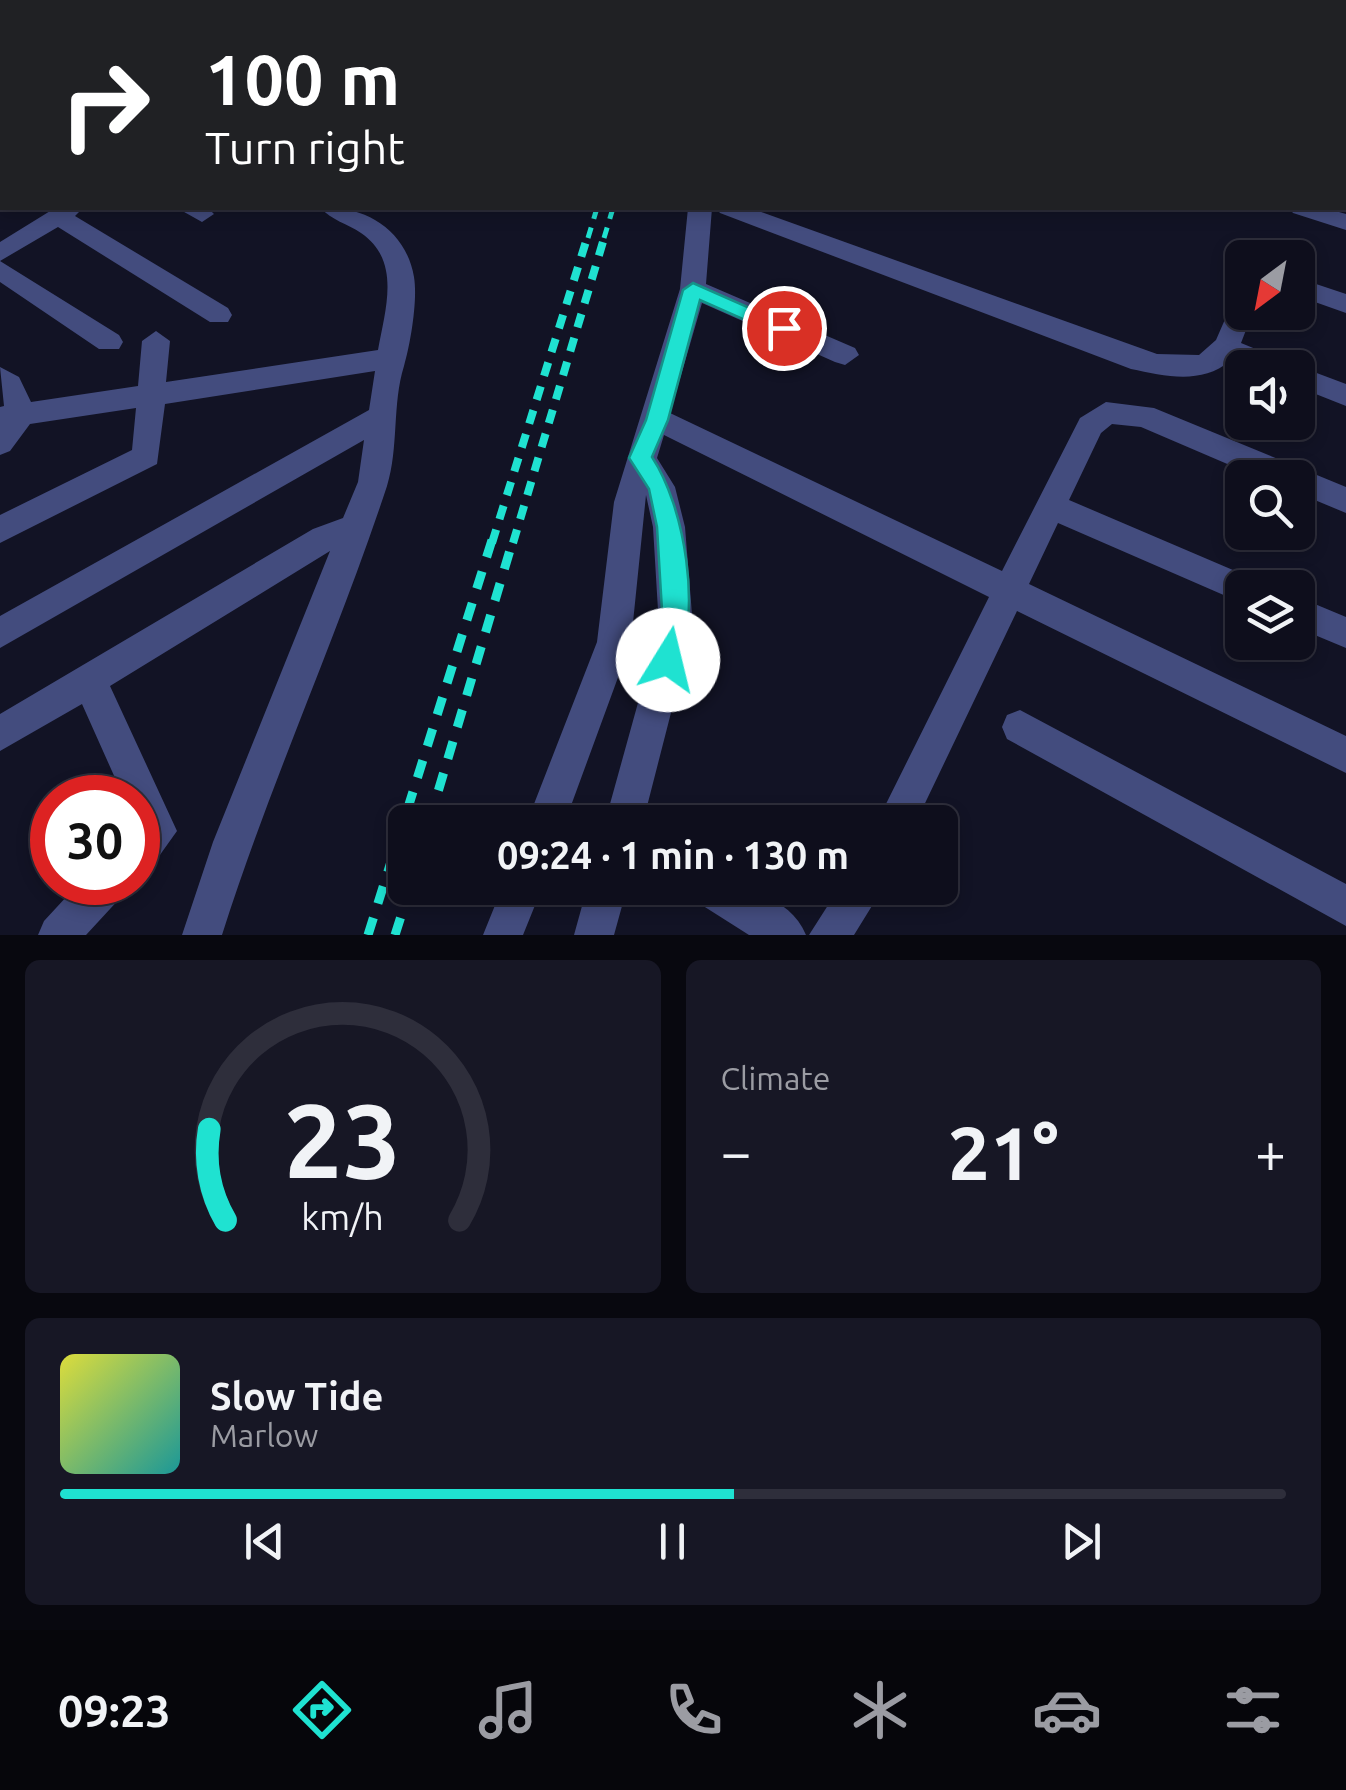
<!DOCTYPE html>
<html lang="en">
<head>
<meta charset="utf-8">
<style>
	:root { --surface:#0e0e1c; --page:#171725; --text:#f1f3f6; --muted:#9b9ca3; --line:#2e2e3b; --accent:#1fe2d1 }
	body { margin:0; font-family:Ubuntu,sans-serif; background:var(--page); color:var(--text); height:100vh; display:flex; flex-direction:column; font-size:38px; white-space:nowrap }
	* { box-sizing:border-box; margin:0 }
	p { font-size:32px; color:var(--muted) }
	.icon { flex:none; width:55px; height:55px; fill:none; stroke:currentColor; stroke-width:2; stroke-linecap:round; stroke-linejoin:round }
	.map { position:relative; height:935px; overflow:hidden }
	.side { display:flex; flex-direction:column; gap:25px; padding:25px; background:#08080f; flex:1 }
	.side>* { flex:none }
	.hud { position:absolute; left:0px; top:0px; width:1348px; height:210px; box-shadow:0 5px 15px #0003,0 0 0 2px var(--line); background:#202124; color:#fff; overflow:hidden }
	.needle { width:65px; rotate:212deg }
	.controls { position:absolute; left:1225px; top:240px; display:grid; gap:20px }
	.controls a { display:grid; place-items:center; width:90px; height:90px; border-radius:15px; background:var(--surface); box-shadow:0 5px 15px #0003,0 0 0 2px var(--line); font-size:50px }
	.speed { position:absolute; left:30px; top:775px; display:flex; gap:20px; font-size:50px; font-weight:700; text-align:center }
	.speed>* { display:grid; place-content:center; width:130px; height:130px; border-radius:50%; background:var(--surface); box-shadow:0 5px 15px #0003,0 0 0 2px var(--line); line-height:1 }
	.speed .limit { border:15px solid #d22; background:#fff; color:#111 }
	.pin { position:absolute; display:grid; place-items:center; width:85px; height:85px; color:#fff; margin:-42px; border:5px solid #fff; border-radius:50%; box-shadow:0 2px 10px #0007 }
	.me { position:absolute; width:110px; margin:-55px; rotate:9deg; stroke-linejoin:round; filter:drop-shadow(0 0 8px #0008) }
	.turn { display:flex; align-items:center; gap:35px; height:210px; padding:0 40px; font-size:45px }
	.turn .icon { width:130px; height:130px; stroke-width:2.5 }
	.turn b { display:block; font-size:70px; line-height:85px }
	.big { font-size:75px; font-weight:600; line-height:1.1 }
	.side .tile { flex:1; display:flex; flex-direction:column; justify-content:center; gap:15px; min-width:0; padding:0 35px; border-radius:15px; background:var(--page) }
	.side .dial { align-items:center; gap:0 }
	.dial svg { height:260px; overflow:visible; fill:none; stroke:var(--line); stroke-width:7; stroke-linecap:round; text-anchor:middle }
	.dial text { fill:var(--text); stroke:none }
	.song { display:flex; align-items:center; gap:30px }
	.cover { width:120px; height:120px; border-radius:15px; background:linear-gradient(135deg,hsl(60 70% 55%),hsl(180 70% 35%)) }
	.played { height:10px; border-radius:5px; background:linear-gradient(90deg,var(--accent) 55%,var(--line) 55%) }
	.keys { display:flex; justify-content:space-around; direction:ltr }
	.heat { display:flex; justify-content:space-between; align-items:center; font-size:55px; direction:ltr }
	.side .tiles { flex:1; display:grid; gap:25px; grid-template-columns:1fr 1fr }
	.tile:last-child { grid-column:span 2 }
	.trip { position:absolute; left:388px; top:805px; width:570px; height:100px; border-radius:15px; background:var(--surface); box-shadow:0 5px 15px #0003,0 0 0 2px var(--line); font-weight:600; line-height:100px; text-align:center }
	.tabs { display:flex; height:160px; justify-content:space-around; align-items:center; background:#06060b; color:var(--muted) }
	.tabs .icon { width:70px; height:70px }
	.tabs .active { color:var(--accent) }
	.tabs b { font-size:45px; color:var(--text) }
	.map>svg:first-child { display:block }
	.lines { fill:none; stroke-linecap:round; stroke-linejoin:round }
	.minor { fill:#434c7e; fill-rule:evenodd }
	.rail-far2 { stroke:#1fe2d1; stroke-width:5; stroke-dasharray:11 9; stroke-linecap:butt }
	.rail-far1 { stroke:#1fe2d1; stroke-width:8; stroke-dasharray:14 11; stroke-linecap:butt }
	.rail { stroke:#1fe2d1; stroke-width:9; stroke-dasharray:18 15; stroke-linecap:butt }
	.route { fill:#1fe2d1; stroke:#149388; stroke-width:2.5 }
</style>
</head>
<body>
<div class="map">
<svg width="1346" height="935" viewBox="0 0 1346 935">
	<rect width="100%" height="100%" fill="#121325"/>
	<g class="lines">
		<path class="minor" d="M31,0H54L56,2H33Z
			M159,0H182L184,2H161Z
			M348,0H372L374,2H350Z
			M827,0H852L854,2H829Z
			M1309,0H1336L1338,2H1311Z
			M0,55H2V67H0Z
			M1345,160H1346V175H1345Z
			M55,208H83L75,216L228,308L232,315L228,322H210L58,227L0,261V242Z
			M177,208H208L214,214L202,222Z
			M321,208C365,205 406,230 414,277C418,301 410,346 404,366C392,404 399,448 387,486C337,638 270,783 222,935H182L213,842L330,551L110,686L177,831L152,866L138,871V798H124L82,704L0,751V714L313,529L343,518L358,482L364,440L0,648V616L369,410L375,371L165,404L157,464L0,543V515L132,450L136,408L30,424L10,451L0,455V407L4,406L0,367L19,377L31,402L138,386L142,341L156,331L170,341L166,382L378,350C385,310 402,261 361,233C348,224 331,220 321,208Z
			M688,208H712L706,284L855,348L859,355L845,365L835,362L702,303L670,413L1002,571L1080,418L1106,402L1154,408L1346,487V513L1298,493V478H1260L1141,427L1112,424L1101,433L1069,500L1254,579L1258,588H1242V603L1058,523L1029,584L1346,736V773L1017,611L916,822H877L989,597L664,435L657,458L675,487L685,527L693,627L643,822H605L659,627L653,527L646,495L631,642L565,822H527L597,642L614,502L680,289Z
			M716,208H750L1157,354L1199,355L1216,340L1233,301L1242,298V312H1253L1241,343L1285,361L1289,368H1247L1230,361C1201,385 1165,376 1131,369L720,213Z
			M1289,208H1325L1346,214V230L1293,213Z
			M0,261L119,335L123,342L119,349H99L0,282Z
			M1298,278L1346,294V313L1298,296Z
			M1298,366L1346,384V406L1298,387V368H1292Z
			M1298,597L1346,617V648L1298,628Z
			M1020,710L1346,884V926L1007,739L1002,727L1007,715Z
			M80,882H128L122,896L86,935H38L44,921Z
			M502,888H542L523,935H483Z
			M587,888H627L614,935H574Z
			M691,888C732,885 788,891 806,935H749L697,902Z
			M839,888H883L854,935H809Z"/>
		<path class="rail-far2" d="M588,238L597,208
			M604,238L613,208"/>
		<path class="rail-far1" d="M492,543L588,235
			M513,543L605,235"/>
		<path class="rail" d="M429,822L513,540
			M368,935L492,540
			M395,935L410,888"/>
	</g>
	<path class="route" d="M693,283L795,328L784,336L777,334L700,300L668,420L652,457C685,507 702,612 677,668L668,672L658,668L654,660L663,627L657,527L649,489L629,458L646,420L683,290Z"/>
</svg>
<div class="controls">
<a><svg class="needle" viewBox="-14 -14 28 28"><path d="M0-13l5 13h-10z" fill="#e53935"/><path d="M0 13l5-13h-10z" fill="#9b9ca3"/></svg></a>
<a><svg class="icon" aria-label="sound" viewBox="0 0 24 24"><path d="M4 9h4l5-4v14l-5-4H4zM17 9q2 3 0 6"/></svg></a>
<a><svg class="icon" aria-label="search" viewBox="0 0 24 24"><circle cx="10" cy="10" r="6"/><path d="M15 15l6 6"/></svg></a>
<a><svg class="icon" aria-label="layers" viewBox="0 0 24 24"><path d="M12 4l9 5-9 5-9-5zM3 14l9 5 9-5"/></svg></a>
</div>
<div class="speed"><div class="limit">30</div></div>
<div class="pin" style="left:784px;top:328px;background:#d93025"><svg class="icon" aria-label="arrive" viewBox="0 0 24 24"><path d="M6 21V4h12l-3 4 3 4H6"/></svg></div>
<svg class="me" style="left:668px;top:660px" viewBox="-20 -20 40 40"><circle r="19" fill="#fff"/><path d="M0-13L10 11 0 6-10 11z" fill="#1fe2d1"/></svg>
<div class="trip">09:24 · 1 min · 130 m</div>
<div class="hud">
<div class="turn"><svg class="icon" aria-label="right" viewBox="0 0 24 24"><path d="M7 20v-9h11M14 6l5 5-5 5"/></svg><div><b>100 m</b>Turn right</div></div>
</div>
</div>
<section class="side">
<div class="tiles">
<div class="tile dial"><svg viewBox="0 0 100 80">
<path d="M14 69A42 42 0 1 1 86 69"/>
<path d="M14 69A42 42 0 0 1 9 41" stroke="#1fe2d1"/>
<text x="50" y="56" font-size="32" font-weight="700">23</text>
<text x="50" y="72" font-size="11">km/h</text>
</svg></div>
<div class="tile"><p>Climate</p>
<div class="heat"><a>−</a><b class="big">21°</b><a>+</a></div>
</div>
<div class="tile">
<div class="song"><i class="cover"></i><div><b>Slow Tide</b><p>Marlow</p></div></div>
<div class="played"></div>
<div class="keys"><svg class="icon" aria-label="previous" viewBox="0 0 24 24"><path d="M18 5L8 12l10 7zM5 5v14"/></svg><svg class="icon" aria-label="pause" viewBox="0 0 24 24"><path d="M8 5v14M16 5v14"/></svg><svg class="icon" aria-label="next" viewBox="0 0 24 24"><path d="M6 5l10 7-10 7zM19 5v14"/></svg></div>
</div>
</div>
</section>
<nav class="tabs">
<b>09:23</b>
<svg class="icon active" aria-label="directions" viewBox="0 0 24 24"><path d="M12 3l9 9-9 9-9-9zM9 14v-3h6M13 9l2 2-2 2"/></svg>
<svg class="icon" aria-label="music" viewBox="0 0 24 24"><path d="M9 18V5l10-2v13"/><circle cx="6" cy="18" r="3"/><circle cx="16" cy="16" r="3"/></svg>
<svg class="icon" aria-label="phone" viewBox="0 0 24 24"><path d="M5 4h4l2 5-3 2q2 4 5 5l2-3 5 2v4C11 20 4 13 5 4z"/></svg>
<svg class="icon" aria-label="climate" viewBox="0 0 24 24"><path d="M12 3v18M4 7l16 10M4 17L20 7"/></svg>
<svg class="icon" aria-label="car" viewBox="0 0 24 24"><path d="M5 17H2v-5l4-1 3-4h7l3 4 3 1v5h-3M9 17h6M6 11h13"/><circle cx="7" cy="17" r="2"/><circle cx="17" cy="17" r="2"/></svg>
<svg class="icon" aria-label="filters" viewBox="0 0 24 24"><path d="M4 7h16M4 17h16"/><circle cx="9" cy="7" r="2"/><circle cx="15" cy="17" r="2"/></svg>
</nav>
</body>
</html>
